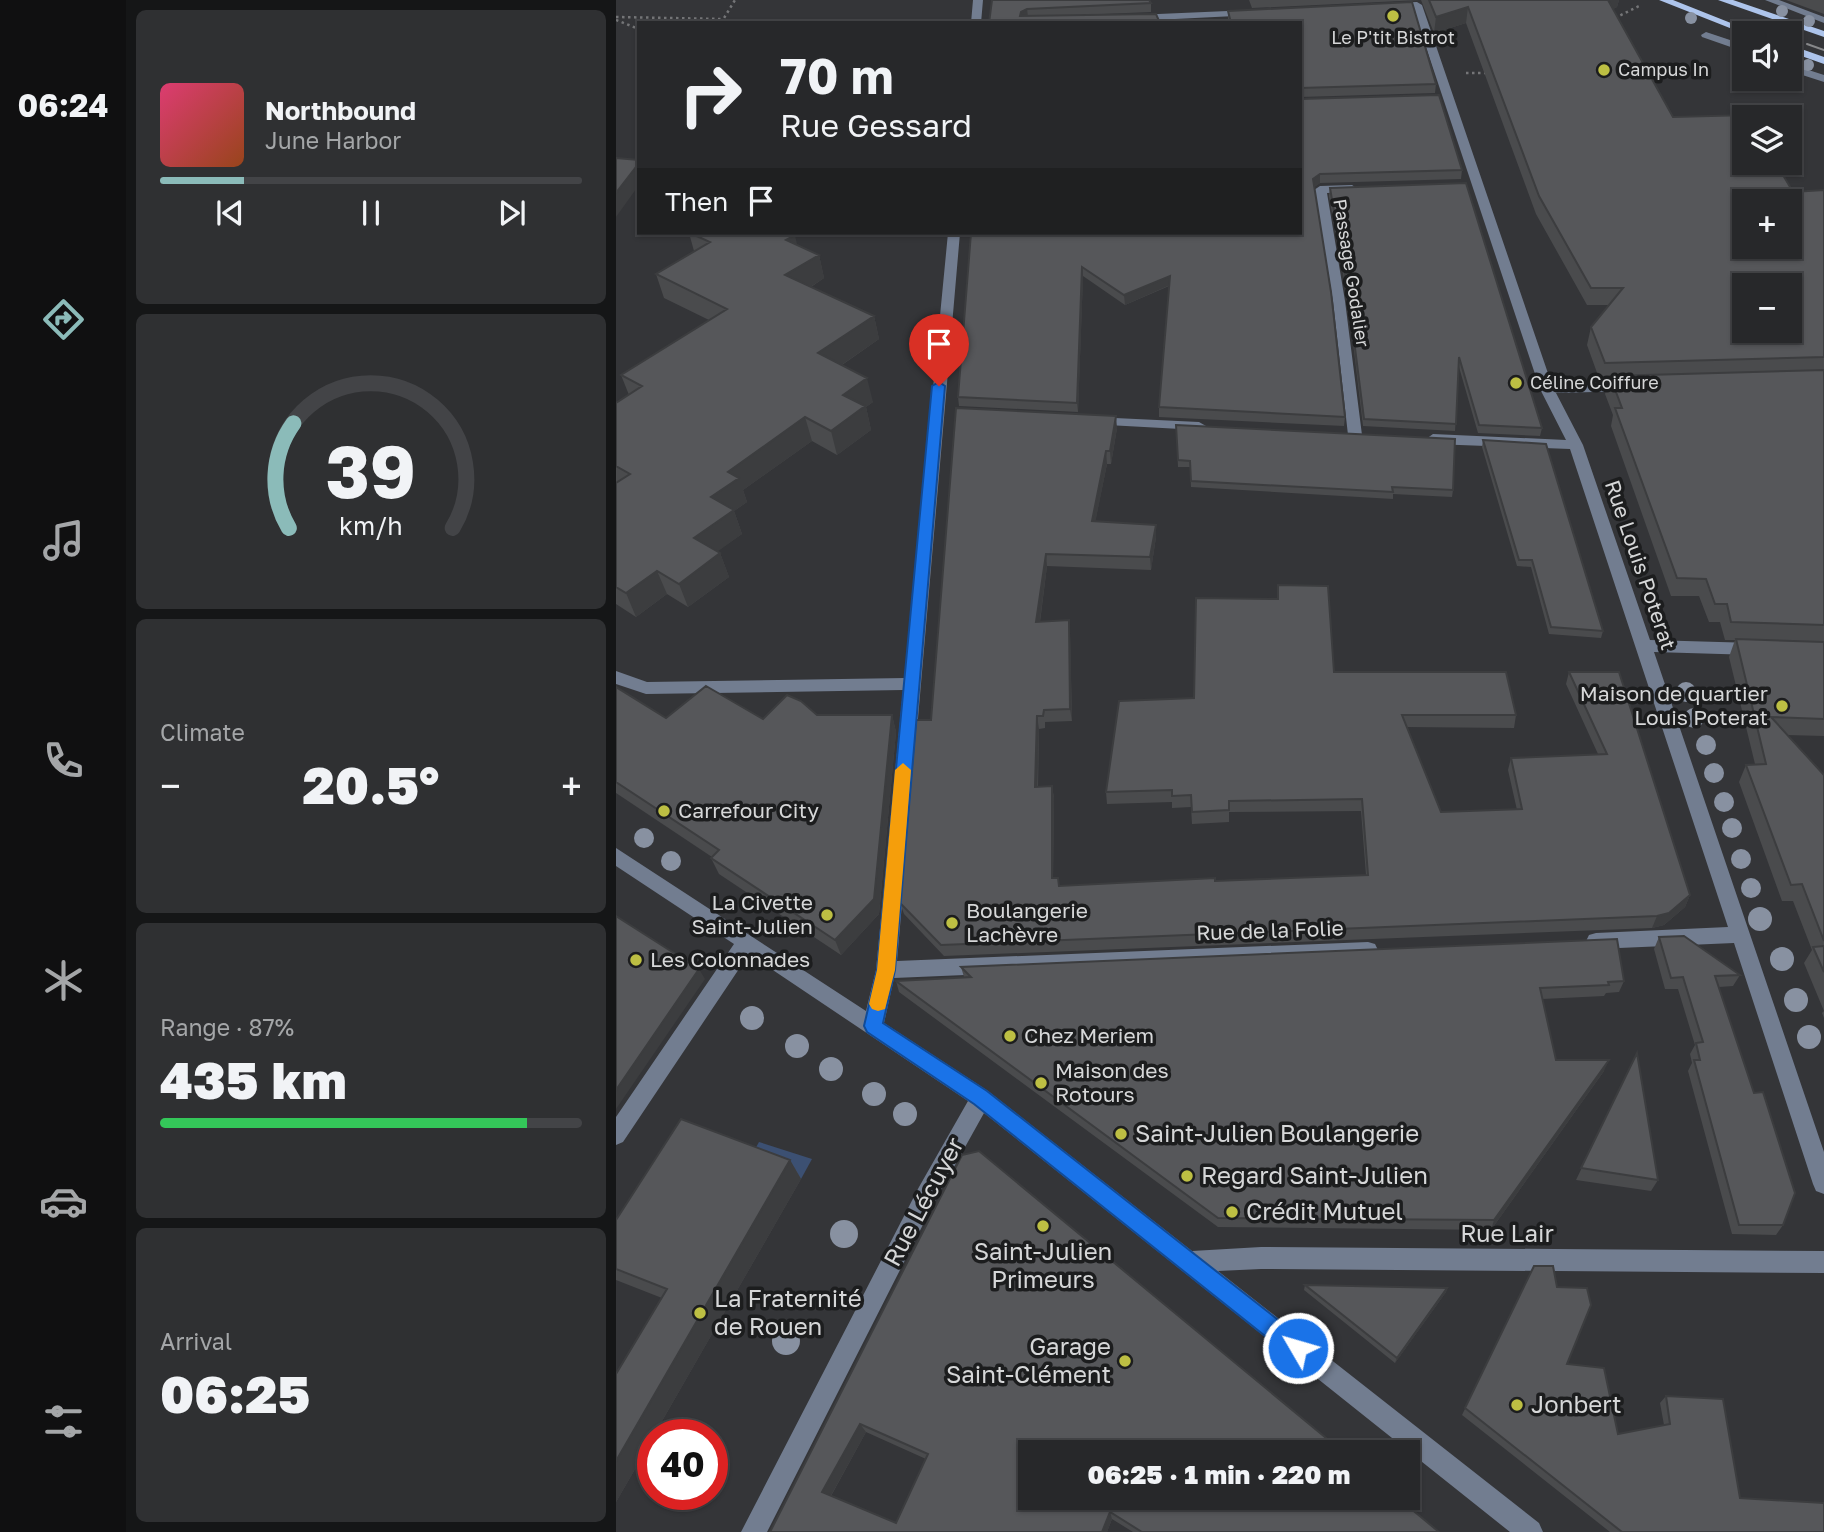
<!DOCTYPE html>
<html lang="en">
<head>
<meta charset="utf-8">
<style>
	:root { --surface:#27282a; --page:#2f3032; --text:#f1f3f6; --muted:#a4a6a8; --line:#434447; --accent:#8bbbb9 }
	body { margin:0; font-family:"Golos Text",sans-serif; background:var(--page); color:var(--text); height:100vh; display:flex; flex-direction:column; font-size:26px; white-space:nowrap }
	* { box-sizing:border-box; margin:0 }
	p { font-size:23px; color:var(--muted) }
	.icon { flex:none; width:38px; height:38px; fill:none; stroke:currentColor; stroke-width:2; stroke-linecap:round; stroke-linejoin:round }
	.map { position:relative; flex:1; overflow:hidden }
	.panel { display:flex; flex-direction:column; gap:10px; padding:10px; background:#151617; width:490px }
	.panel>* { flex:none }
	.hud { position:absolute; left:21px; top:21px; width:665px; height:214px; border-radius:0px; box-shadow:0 2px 5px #0004,0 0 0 2px var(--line); background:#27282a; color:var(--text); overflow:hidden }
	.buttons { position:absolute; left:1116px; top:21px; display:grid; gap:14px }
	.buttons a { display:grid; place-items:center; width:70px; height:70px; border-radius:0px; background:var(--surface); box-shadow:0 2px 5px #0004,0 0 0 2px var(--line); font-size:35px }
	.speed { position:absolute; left:21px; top:1419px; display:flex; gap:14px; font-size:35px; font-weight:700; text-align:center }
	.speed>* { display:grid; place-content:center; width:91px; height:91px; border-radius:50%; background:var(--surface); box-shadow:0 2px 5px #0004,0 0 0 2px var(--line); line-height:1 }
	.speed .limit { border:10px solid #d22; background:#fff; color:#111 }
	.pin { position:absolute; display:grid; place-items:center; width:60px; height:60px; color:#fff; margin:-72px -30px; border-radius:50% 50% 50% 0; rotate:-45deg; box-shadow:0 0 7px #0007 }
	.pin .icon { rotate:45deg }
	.me { position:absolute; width:77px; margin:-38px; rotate:308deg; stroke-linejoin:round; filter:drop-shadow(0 0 5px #0008) }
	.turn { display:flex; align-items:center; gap:24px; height:147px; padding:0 28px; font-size:32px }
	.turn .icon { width:91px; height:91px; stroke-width:2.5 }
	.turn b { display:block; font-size:49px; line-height:60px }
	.then { display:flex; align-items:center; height:66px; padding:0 28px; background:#0003; gap:14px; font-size:26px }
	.big { font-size:52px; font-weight:800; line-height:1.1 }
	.panel .tile { flex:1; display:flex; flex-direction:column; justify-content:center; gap:10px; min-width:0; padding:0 24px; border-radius:10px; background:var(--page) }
	.panel .dial { align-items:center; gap:0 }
	.dial svg { height:182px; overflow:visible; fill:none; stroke:var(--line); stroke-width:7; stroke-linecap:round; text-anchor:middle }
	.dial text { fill:var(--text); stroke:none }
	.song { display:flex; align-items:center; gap:21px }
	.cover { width:84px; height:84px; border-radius:10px; background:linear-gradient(135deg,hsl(340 70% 55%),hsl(20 70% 35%)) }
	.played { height:7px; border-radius:4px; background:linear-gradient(90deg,var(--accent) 20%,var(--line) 20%) }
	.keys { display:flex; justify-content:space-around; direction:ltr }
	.heat { display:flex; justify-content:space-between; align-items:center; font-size:38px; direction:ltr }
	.charge { height:10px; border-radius:5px; background:linear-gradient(90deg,#34c759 87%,var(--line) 0) }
	.trip { position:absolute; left:402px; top:1440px; width:402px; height:70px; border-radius:0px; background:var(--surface); box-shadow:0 2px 5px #0004,0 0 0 2px var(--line); font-weight:800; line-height:70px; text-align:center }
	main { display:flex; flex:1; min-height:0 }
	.dock { display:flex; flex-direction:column; width:126px; justify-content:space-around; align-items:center; background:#101011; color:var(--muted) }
	.dock .icon { width:49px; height:49px }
	.dock .selected { color:var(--accent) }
	.dock b { font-size:32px; color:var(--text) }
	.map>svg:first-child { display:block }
	.green { fill:#3c5072 }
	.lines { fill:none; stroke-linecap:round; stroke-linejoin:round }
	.path { stroke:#747577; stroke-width:2.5; stroke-dasharray:2.5 3.5; stroke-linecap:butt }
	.minor { fill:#727d90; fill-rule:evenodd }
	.major { fill:#adc4eb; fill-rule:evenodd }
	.tram { stroke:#87888a; stroke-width:2 }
	.tree { fill:#8891a1 }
	.wall { fill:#4a4b4d; fill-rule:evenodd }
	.shaded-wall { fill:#3c3d3f }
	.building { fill:#56575a; stroke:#3c3d3f; stroke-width:2; fill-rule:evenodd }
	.route { fill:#1a73e8; stroke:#114b97; stroke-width:2 }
	.slow { fill:#f59e0b }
	.poi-dot { fill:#bdbf43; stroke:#1c1d1e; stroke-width:2.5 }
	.labels { text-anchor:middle; stroke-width:7; stroke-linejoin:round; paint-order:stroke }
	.far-poi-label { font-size:18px; fill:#d6d7d8; stroke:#1c1d1e; text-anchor:start }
	.far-street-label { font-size:18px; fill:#d6d7d8; stroke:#1c1d1e }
	.street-label { font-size:21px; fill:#d6d7d8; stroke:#1c1d1e }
	.poi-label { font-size:21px; fill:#d6d7d8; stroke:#1c1d1e; text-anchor:start }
	.near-poi-label { font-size:24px; fill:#d6d7d8; stroke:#1c1d1e; text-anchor:start }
	.near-street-label { font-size:24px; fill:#d6d7d8; stroke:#1c1d1e }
</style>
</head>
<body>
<main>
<nav class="dock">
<b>06:24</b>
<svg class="icon selected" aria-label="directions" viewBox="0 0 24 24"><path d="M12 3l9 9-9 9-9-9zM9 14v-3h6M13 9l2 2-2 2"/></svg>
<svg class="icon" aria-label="music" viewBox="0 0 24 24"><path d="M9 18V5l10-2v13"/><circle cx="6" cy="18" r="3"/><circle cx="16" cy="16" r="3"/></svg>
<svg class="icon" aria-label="phone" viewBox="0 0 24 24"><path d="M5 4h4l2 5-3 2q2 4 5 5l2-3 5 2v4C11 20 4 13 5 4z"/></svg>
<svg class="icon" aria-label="climate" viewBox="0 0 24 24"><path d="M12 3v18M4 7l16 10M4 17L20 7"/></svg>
<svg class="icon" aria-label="car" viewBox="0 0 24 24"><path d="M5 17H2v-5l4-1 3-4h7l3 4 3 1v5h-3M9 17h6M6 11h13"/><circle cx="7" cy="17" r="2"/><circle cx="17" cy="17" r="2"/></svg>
<svg class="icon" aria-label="filters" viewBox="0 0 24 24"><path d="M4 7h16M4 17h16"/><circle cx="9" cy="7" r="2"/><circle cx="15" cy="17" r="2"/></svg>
</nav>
<section class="panel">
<div class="tile">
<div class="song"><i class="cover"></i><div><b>Northbound</b><p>June Harbor</p></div></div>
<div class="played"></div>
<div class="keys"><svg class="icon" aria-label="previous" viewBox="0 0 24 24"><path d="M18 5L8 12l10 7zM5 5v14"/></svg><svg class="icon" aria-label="pause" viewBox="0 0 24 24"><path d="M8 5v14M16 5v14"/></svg><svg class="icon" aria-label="next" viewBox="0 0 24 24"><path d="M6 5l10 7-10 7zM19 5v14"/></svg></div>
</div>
<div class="tile dial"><svg viewBox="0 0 100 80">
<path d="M14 69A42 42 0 1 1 86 69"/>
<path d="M14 69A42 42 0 0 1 16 23" stroke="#8bbbb9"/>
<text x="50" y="56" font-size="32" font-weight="700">39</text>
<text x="50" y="72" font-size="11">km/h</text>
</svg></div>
<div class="tile"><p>Climate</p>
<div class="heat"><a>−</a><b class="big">20.5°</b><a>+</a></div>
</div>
<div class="tile"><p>Range · 87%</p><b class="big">435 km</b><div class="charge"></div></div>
<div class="tile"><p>Arrival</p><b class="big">06:25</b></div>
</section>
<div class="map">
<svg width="1208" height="1532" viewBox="0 0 1208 1532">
	<rect width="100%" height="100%" fill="#343538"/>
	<path class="green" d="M143,1142L196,1159L185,1179L133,1160Z"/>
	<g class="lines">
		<path class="path" d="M0,17L107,19
			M999,18L1025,5
			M0,20L23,29
			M105,23L119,0
			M850,73H873"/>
		<path class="minor" d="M357,0H367L365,23H355Z
			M1149,0H1163L1208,17V23Z
			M801,2L806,5L936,385L1015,383L1022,387L1015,391L940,393L967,445L1034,640L1138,643L1146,649L1138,655L1038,652L1208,1152V1194L1200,1191L1197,1184L1118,943L980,949L973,947L970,941L973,935L980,933L1112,927L954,449L817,444L810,439L817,434L950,440L924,389L797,8L775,9L770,6L775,3Z
			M635,10L639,11V15L519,21L514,18L519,15Z
			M1090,32L1129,45V52L1086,37L1085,35Z
			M1174,64L1208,75V82L1174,71Z
			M736,185L742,189L740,192L711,193L729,301L746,435L739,440L732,435L717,301L698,190L704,186Z
			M332,233H344L281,961L752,942L759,944L762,950L759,956L752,958L278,978L268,1023L372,1091L576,1251L645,1247L1208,1251V1273L645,1269L602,1271L923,1523L927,1532H894L368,1113L319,1201L151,1532H125L303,1187L352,1101L133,954L7,1142L0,1145V1117L118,944L0,866V848L250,1011L260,970L287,690L30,694L0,684V671L31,682L289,678Z
			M478,417L583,422L590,426L583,430L473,424L471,421Z"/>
		<path class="major" d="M1043,0H1057L1140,33L1129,34Z
			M1102,0H1117L1208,31V37Z
			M1174,45L1208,57V64L1174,52Z"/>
		<path class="tram" d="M1191,44L1208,50"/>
	</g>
	<g class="tree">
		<circle cx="1166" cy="11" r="6"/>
		<circle cx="1075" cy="18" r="6"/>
		<circle cx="1193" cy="21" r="6"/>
		<circle cx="1192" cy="65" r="6"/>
		<circle cx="1070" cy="692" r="10"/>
		<circle cx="1078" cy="718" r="10"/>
		<circle cx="1090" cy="745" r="10"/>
		<circle cx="1098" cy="773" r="10"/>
		<circle cx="1108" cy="802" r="10"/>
		<circle cx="1116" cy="828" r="10"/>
		<circle cx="28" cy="838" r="10"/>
		<circle cx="1125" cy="859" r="10"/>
		<circle cx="55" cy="861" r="10"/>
		<circle cx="1135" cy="888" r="10"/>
		<circle cx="1144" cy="919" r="12"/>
		<circle cx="1166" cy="959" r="12"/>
		<circle cx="1180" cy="1000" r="12"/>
		<circle cx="136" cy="1018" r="12"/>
		<circle cx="1193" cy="1037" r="12"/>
		<circle cx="181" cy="1046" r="12"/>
		<circle cx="215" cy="1069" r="12"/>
		<circle cx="258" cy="1094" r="12"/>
		<circle cx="289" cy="1114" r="12"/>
		<circle cx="228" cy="1234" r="14"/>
		<circle cx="170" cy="1341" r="14"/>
	</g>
	<path class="wall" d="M376,0L535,3V12L462,15L373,23Z
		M633,0H1003L1001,7L997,9L1057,117L1177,192L1208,190V736L1171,735L1208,775V1018L1206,1013L1208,1011L1188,963L1196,950L1177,901H1166L1123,782L1130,765L1139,764L1113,657L1119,640H1109L1104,622H1093L1083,596H1055L995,426L997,415L989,394L993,381H984L971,345L975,327L993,305H971L920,214L850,23L818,33L805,0L636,8Z
		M1170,0H1208V14Z
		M796,2L820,84L819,93L684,97V23H613L612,20V11Z
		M684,99L846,170L845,179L704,183L698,187L729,417L728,426L543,417V407L553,286L509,305L467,276L462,412L343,406L342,397L355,233Z
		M714,188L926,428L924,436L862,433L843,367L839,431L747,426L732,301L713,196Z
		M73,233L181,245L203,255L208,278L195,287L258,316L263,339L226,365L257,402L250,407L255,430L221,455L196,441L127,490L131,502L118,511L126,534L101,551L104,553L113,577L72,607L51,594L20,617L0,604V403L13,395L5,375L93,320L48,298L40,274L78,251Z
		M560,425L837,490L836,497L777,494V499L575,487L574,467H562Z
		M501,428L495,464H491L479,522L540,537L535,570L431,566L424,622L454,633L456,721L429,722V728L423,729L422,787L436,786L438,798L437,878H442L443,886L750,875L745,811L613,812V822L576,824L575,807L556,808V802L491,804L490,792L578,698L661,599L662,585L718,672L900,715L898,728L790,727L825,812L901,810L892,770L895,758L982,754L950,684L953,672L1074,895L1069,907L1048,925L1036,928L328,956L288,914L284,903L315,720Z
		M867,440L987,631L985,638L933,634L915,567L901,566L866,447Z
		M0,687L50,718L147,719L201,715H276L280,732L263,914L225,955L103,874L95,858L96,857L0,793Z
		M1043,937L1124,975L1117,986L1103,987L1167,1225L1160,1235L1116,1234L1072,1071L1076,1063L1074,1054L1079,1045L1062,989H1049L1038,949Z
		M345,967L1008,981L1003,992L990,993L988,996L926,999L940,1060L988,1071L875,1230L602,1227L283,992L280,981L348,977Z
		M1021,1053L1042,1180L1035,1191L960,1180Z
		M346,1155L823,1532H517L496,1519L491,1532H154ZM250,1432L310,1459L280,1523L215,1496Z
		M174,1160L185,1179L38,1435H37V1438L0,1502V1374L46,1298L0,1280V1220Z
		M918,1266L941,1287L951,1364L1002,1434L1048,1425L1044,1403L1050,1396L1124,1498L1208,1532H994L846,1415Z
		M689,1285L831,1288L830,1292L779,1363L688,1290Z"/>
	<path class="shaded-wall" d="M991,0H1003L1001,7L988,14Z
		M852,7L850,23L818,33L820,17Z
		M411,9L412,17L404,16L405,12Z
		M23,163V185L0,217V193Z
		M704,174V183L697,188V179Z
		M179,235L184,258L170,240Z
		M203,255L208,278L176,299L169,275Z
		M466,267L467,276L462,412L461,403Z
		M554,276V285L509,305L508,295Z
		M258,316L263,339L208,377L202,353Z
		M251,378L257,402L250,407L255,430L221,455L215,431L227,395Z
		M500,416L501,428L495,464L494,451Z
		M189,417L196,441L127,490L131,502L118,511L126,534L87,562L78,538L95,497L112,472Z
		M490,451L491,464L477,534L476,521Z
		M540,525V537L535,570L534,557Z
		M104,553L113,577L72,607L63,584Z
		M430,554L431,566L422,635L420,622Z
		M41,571L51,594L20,617L10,593Z
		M453,620L454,633L456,721L454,709Z
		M276,715L280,732L263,914L225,955L219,940Z
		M421,716L423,729L421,799L419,787Z
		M436,786L438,798L437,889L436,878Z
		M1074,895L1069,907L1048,925L1036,928L1041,916Z
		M83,969L89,979L0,1109V1090Z
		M993,1060L988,1071L875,1230L878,1220Z
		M174,1160L185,1179L38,1435H37V1438L0,1502V1461Z
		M831,1288L830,1292L779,1363L781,1358Z
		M244,1424L250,1432L213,1499L206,1492Z
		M494,1512L496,1519L491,1532H486Z"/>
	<path class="building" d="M376,0H533L535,3L411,9L405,12L404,16L540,14L544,23H373Z
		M813,0H992L1057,117L1133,115L1134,117H1129V163H1160L1177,192L1208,190V357L989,363L975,327L1007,288H975L923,196L852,7L820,17ZM1129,201H1174V247H1129ZM1129,285H1174V331H1129Z
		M796,2L820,84L684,88V23H615L612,11Z
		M823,95L846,170L704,174L697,179L715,292L729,417L543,407L554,276L508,295L466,267L461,403L342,397L355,233H684V99Z
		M0,158L23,160V163L0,193Z
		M850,183L926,428L863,425L843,357L840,424L748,419L732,293L714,188Z
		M74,233H174L179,235L170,240L203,255L169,275L258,316L202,353L251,378L227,395L249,406L215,431L189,417L112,472L123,478L95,497L118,510L78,538L104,553L63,584L41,571L10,593L0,587V483L14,474L0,466V403L26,386L5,375L111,309L40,274L94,242Z
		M1208,370V625L1115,622L1111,604H1099L1090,579L1061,578L999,408H1006L994,376Z
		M340,408L500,416L494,451H490L476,521L540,525L534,557L430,554L420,622L453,620L454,709L428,710L427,716H421L419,787L436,786V878H442L443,886L599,878V881L752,875L746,799L613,801V810L576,812L575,795L556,796V790L490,792L503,701L578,698L580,598L662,599V585L712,586L718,672H890L900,715H786L825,812L906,809L895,758L991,754L953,672H1003L1074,895L1053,913L1041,916L325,945L284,903L300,720H315Z
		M560,425L839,439L837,490L776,487L777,492L575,481L574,461L562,460Z
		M867,440L930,444L987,631L935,627L916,560H903Z
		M1120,639L1208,642V719L1155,717L1208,775V941L1186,884L1175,885L1130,765L1150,764Z
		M90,686L147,719L171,695L185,701L201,715H276L258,899L219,940L95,858L103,850L0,782V687L50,718Z
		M0,916L83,969L0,1090Z
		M1068,936L1124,975L1099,976L1138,1093L1147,1092L1179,1193L1167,1225H1123L1078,1060H1084L1080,1043L1087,1042L1067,977L1055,978L1043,937Z
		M1001,939L1008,981L992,982L993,985L924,988L940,1060H993L878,1220L602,1218L280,981L355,977L345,967Z
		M1208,946V972L1197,947Z
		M1021,1053L1042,1180L965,1168Z
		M65,1119L174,1160L0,1461V1374L51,1289L0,1269V1220Z
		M363,1151L727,1452H415V1498H782L823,1532H526L494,1512L486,1532H154L346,1155ZM244,1424L312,1454L280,1523L206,1492Z
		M918,1266H937L941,1287L971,1288L975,1305L951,1364L988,1368L1002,1434L1054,1424L1050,1396L1107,1399L1124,1498L1208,1503V1532H1006L849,1408Z
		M689,1285L831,1288L781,1358Z"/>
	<path class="route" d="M323,382L329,386L279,970L267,1023L371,1091L689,1341L692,1348L689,1356L682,1359L674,1356L358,1104L251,1032L248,1026L261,970L316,386Z"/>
	<path class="slow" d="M287,763L295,770L279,970L269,1009L262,1011L256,1009L253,1004L261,970L279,770Z"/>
	<g class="poi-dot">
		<circle cx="777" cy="16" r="7"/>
		<circle cx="988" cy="70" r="7"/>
		<circle cx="900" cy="383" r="7"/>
		<circle cx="1166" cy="706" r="7"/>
		<circle cx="48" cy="811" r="7"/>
		<circle cx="211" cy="915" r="7"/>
		<circle cx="336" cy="923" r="7"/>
		<circle cx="20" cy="960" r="7"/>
		<circle cx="394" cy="1036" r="7"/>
		<circle cx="425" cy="1083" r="7"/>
		<circle cx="505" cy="1134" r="7"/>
		<circle cx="571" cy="1176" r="7"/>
		<circle cx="616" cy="1212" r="7"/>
		<circle cx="427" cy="1226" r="7"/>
		<circle cx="84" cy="1313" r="7"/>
		<circle cx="509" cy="1361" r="7"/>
		<circle cx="901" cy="1405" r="7"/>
	</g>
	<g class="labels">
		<g class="far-poi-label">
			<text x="777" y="44" text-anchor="middle">Le P'tit Bistrot</text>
			<text x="1002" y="76">Campus In</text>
			<text x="914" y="389">Céline Coiffure</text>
		</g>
		<g class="far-street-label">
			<text transform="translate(735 273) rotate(81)" y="6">Passage Godalier</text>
		</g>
		<g class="street-label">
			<text transform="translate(1024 565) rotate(71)" y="7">Rue Louis Poterat</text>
			<text transform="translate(654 931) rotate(-2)" y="7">Rue de la Folie</text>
		</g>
		<g class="poi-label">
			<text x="1152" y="701" text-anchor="end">Maison de quartier<tspan x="1152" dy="24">Louis Poterat</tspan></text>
			<text x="62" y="818">Carrefour City</text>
			<text x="197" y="910" text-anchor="end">La Civette<tspan x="197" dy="24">Saint-Julien</tspan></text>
			<text x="350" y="918">Boulangerie<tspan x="350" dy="24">Lachèvre</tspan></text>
			<text x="34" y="967">Les Colonnades</text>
			<text x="408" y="1043">Chez Meriem</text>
			<text x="439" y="1078">Maison des<tspan x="439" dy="24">Rotours</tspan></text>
		</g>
		<g class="near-poi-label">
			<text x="519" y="1142">Saint-Julien Boulangerie</text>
			<text x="585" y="1184">Regard Saint-Julien</text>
			<text x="630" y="1220">Crédit Mutuel</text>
			<text x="427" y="1260" text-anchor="middle">Saint-Julien<tspan x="427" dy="28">Primeurs</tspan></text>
			<text x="98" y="1307">La Fraternité<tspan x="98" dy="28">de Rouen</tspan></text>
			<text x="495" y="1355" text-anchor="end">Garage<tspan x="495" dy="28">Saint-Clément</tspan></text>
			<text x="915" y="1413">Jonbert</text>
		</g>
		<g class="near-street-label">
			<text transform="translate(308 1202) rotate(-62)" y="8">Rue Lécuyer</text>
			<text x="891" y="1242">Rue Lair</text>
		</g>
	</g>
</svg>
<div class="buttons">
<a><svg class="icon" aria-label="sound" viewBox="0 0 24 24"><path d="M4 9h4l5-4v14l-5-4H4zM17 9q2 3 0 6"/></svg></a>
<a><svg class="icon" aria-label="layers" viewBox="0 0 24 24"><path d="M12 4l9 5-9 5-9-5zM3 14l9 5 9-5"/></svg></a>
<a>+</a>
<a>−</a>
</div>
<div class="speed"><div class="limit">40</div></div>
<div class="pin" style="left:323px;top:386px;background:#d93025"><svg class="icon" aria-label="arrive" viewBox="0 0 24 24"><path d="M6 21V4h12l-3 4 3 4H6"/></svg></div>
<svg class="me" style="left:682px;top:1348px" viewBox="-20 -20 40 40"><circle r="17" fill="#1a73e8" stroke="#fff" stroke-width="3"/><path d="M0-11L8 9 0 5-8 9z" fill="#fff"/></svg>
<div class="trip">06:25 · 1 min · 220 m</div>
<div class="hud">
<div class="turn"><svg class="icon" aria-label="right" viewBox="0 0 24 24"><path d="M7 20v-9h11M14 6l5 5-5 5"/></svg><div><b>70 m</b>Rue Gessard</div></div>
<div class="then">Then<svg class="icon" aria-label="arrive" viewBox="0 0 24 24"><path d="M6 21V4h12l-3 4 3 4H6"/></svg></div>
</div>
</div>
</main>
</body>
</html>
